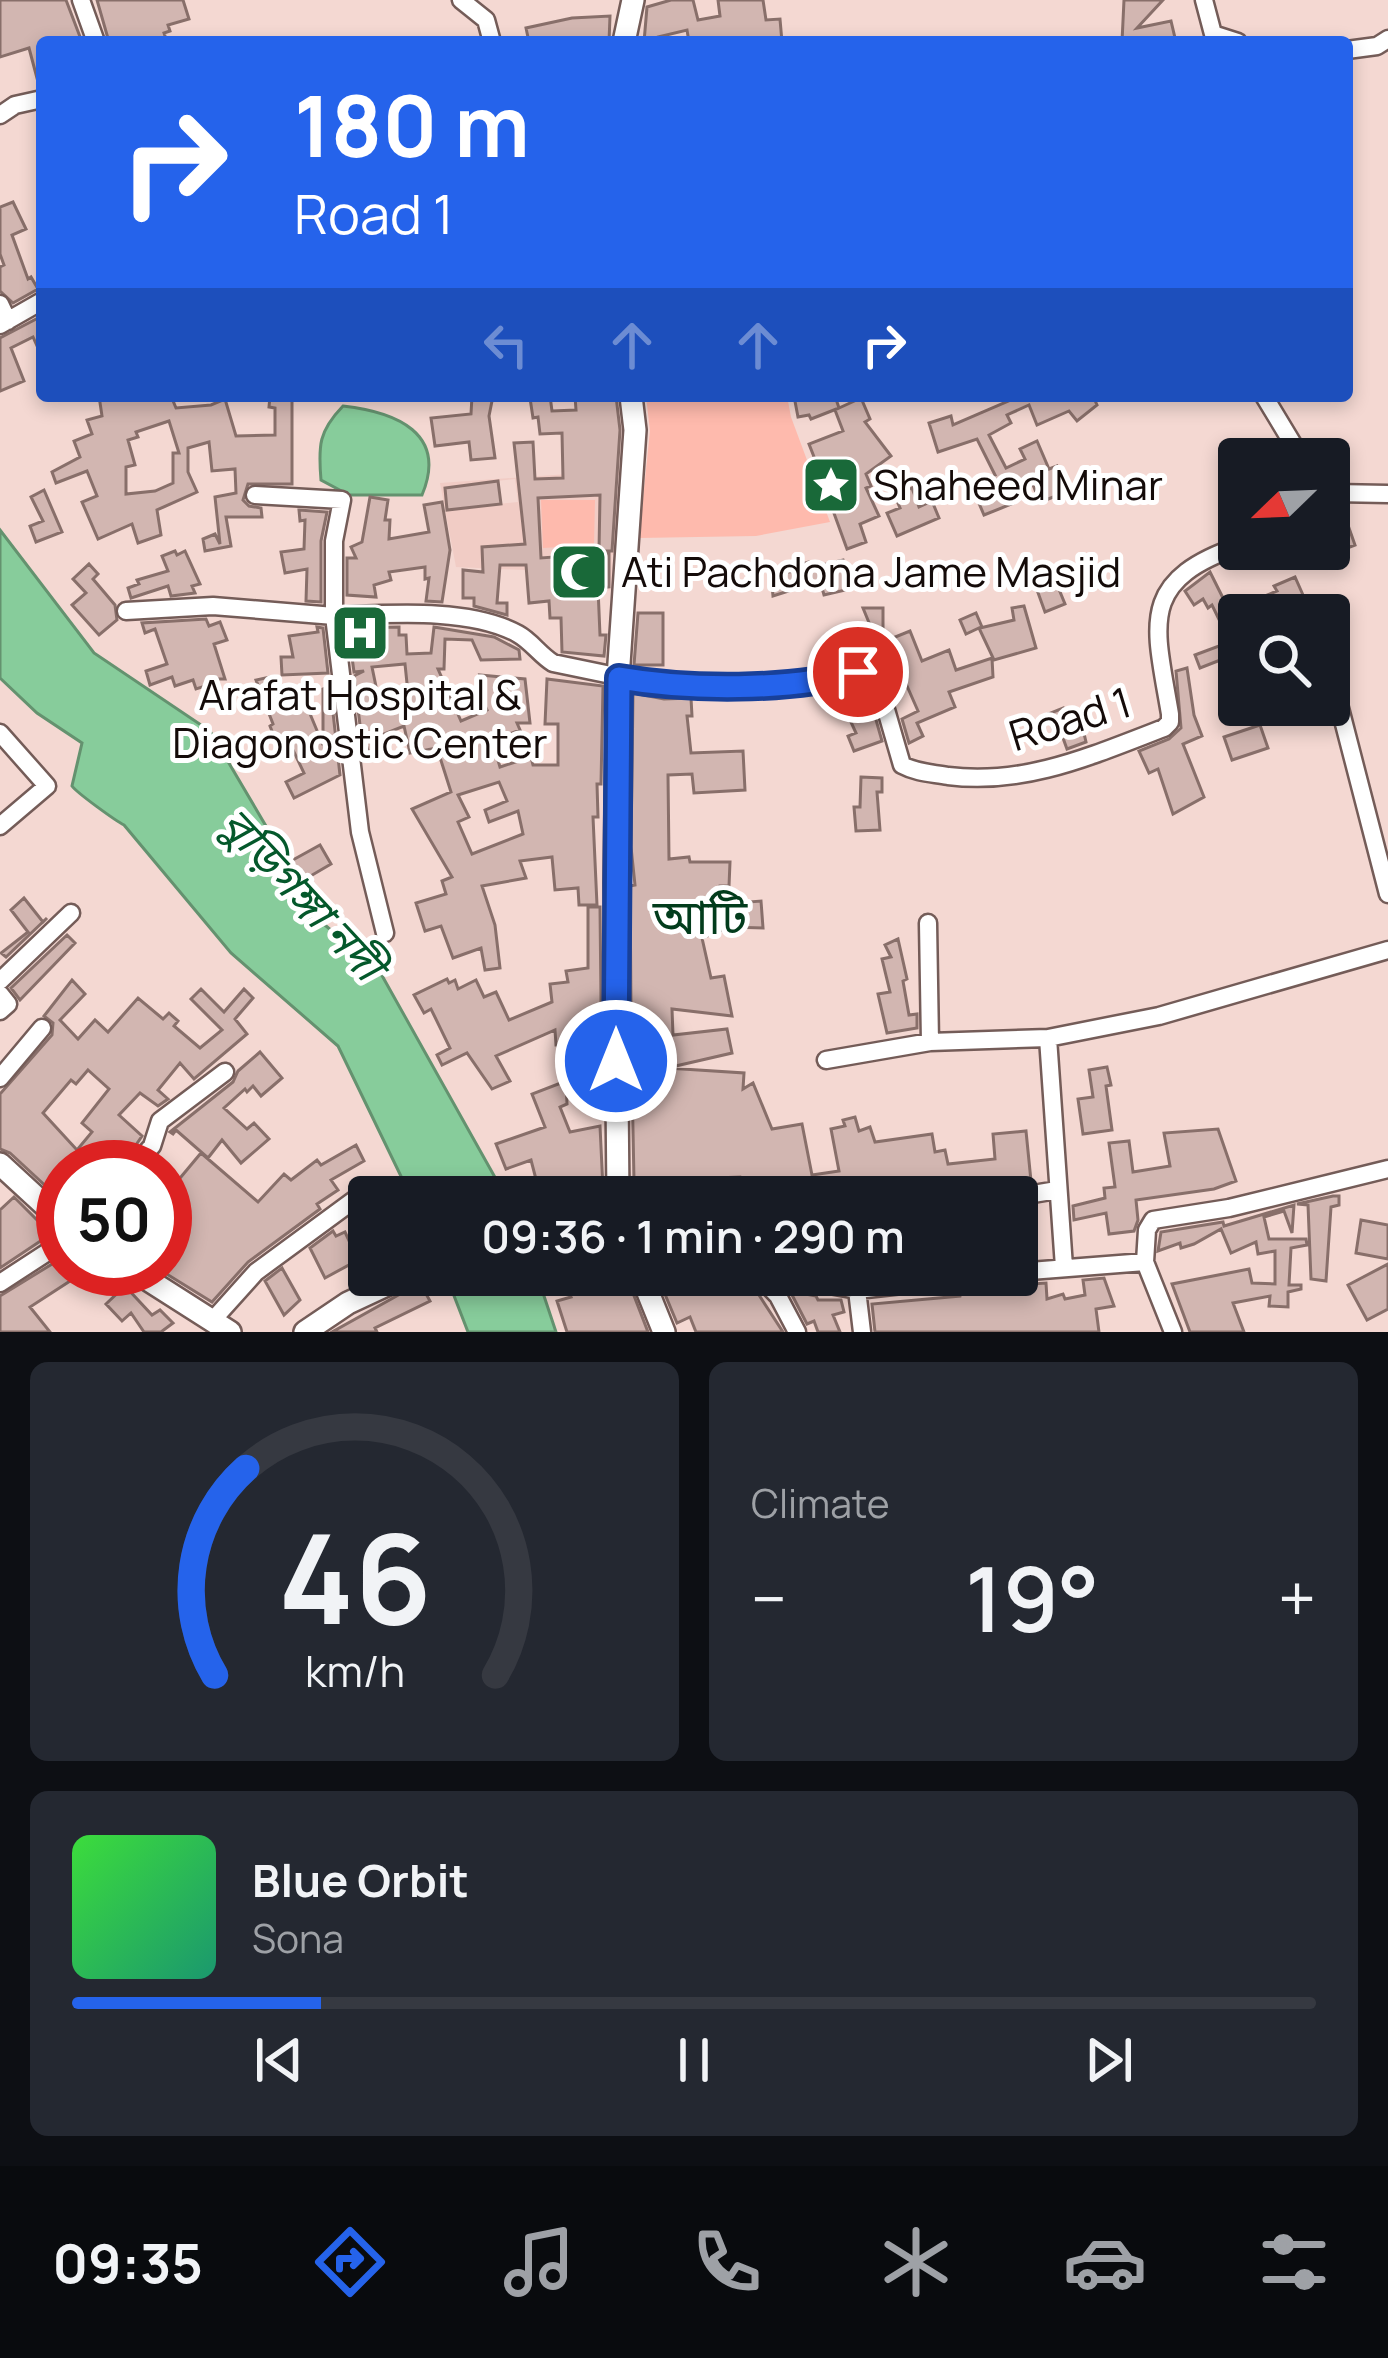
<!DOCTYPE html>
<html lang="en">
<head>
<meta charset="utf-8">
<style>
	:root { --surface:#171b24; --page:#242831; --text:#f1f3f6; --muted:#9ea1a6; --line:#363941; --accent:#2563eb }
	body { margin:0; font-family:Manrope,"Noto Sans Bengali",sans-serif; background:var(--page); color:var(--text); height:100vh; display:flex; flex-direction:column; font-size:45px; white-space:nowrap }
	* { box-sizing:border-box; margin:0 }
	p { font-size:39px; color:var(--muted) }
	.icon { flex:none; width:66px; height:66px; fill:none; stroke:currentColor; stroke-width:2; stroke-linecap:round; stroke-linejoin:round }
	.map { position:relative; height:1332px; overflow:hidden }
	.side { display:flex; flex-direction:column; gap:30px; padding:30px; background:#0d0f14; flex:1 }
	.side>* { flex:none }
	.hud { position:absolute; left:36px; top:36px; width:1317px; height:366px; border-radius:12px; box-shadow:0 6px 18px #0003; background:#2563eb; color:#fff; overflow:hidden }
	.needle { width:78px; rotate:247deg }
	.buttons { position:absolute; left:1218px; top:438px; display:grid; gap:24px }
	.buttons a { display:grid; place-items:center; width:132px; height:132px; border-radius:12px; background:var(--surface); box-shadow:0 6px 18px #0003; font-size:60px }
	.speed { position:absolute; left:36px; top:1140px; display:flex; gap:24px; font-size:60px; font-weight:700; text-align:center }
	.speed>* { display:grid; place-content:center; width:156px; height:156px; border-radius:50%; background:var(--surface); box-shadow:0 6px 18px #0003; line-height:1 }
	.speed .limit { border:18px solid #d22; background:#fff; color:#111 }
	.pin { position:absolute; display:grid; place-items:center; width:102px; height:102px; color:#fff; margin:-51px; border:6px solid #fff; border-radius:50%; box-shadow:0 3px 12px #0007 }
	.me { position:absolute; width:132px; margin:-66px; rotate:0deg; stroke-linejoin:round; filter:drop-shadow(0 0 9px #0008) }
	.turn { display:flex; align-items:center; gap:42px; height:252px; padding:0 60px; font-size:54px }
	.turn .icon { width:156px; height:156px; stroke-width:2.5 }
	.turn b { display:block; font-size:84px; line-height:102px }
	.lanes { display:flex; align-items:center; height:114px; padding:0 60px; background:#0003; justify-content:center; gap:60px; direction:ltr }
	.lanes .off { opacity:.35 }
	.big { font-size:90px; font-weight:600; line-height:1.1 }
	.side .widget { flex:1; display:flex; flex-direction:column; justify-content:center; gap:18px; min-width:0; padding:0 42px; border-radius:18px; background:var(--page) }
	.side .dial { align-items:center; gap:0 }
	.dial svg { height:312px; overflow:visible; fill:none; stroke:var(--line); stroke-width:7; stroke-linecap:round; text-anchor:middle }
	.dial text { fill:var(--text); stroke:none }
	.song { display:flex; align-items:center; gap:36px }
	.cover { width:144px; height:144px; border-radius:18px; background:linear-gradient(135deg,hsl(120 70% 55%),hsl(160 70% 35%)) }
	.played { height:12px; border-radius:6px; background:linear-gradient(90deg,var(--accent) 20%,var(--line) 20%) }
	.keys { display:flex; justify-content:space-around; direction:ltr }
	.heat { display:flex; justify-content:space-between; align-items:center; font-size:66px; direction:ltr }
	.side .tiles { flex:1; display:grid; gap:30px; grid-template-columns:1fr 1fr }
	.widget:last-child { grid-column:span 2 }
	.trip { position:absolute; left:348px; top:1176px; width:690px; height:120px; border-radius:12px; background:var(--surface); box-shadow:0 6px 18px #0003; font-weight:600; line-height:120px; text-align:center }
	.tabs { display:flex; height:192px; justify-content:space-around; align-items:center; background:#090b0e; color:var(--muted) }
	.tabs .icon { width:84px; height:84px }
	.tabs .active { color:var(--accent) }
	.tabs b { font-size:54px; color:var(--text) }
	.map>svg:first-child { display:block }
	.built { fill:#f1ccc5; fill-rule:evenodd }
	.green { fill:#febaad }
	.water { fill:#87cc9b; stroke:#64926f; stroke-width:3 }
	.building { fill:#d2b6b1; stroke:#886f6a; stroke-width:3; fill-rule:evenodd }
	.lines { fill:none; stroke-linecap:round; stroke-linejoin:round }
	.minor-casing { stroke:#745c58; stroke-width:21 }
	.major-casing { stroke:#745c58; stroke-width:26 }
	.minor { stroke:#fff; stroke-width:16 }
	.major { stroke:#fff; stroke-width:21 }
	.route-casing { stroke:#184099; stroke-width:30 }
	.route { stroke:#2563eb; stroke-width:21 }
	.labels { text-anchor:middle; stroke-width:10; stroke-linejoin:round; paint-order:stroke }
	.poi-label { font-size:42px; fill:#140b09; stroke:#fff; text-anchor:start }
	.street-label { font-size:42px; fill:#140b09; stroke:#fff }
	.water-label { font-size:45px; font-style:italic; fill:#04582b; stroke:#fff }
	.quarter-label { font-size:48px; fill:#023c1c; stroke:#fff }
</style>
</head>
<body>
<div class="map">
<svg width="1388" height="1332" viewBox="0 0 1388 1332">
	<rect width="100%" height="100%" fill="#f4d8d2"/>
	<path class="built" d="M625,470L623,554L612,555L615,590L548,594L546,571L456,567L440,483ZM622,475L623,494L538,498L541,562L526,563L522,479ZM515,479L518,502L447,509L446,487ZM608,553L611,587L558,591L548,557Z"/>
	<path class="green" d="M646,396H787L791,417L830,522L756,536L639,538L650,431Z
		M541,500H595L594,545L543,548Z"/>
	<path class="water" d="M343,406C396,412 448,433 422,495H349L321,480C318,445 319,431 343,406Z
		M0,530L94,653L210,731L286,860L305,908L380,972L506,1197H411L338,1046L231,953L124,825C116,821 77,793 72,786L82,743L37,713L0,678Z
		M446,1275H537L556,1332H468Z"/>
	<path class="building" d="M0,0H66L82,42H42V81L38,82L29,48L0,57Z
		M97,0H183L189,19L168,25L170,31L164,33L167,42H109Z
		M671,0H693L698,20L720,16L718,0H763L766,20L780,19L782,42H689L687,30L658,37L657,42H644L647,7Z
		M1124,0H1163L1137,28L1171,21L1175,38L1122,42Z
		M610,16L609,42H529L526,28L572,18Z
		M13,202L26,229L12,235L28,279L31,277L38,289L13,303L0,291V267L4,265L0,254V207Z
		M42,316V357L33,337L11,348L24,381L0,391V338Z
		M99,396H171L176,408L211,405L225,399L236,436L275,435V408L269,407L270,396H292V484H248L243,500L249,506L261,508L262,517H226L231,546L205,551L203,539L215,534L220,544L215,497L236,493L235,469L212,471L209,442L188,448V472L197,492L157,510L161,535L138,543L132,524L98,539L82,502L97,496L87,471L56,483L52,472L80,457L74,441L92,434L87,420L102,416ZM169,421L179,453H173V483L155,491L126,494V467L135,465L128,440L138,437L136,432Z
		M472,396H493L489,416L495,458L471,460L469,442L435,446L431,418L471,414Z
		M550,396L552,411L576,410L575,396H616L620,430L612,551H599L600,495L538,498L541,558L609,553V587L598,588L600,635H606L604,656L562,652L561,618H550L549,601L529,603L526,565H500L497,603H507V615L474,606V598H463V570L483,572L482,547L525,544L514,443L533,442L535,479L563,478L562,433L540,434L538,417L533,418L530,398Z
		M794,396H835L839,408L861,398L870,419L865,422L891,456L866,474L871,486L866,488L879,516L860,524L866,542L847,549L831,505L849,498L835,460L818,467L809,444L843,431L835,410L839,408L811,419L809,415L798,417Z
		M1020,396H1093L1097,405L1077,421L1069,411L1037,425L1029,405L1007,415L1011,423L989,435L1006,468L1025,459L1020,449L1037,441L1049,469L1057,466L1067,492L1040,502L1031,480L1009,490L1014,503L984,515L978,501L991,495L984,479L995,475L977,439L938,452L929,423L951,416L953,425Z
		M498,481L501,504L447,510L445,488Z
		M912,488L919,507L932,501L939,518L897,536L887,513L900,508L894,494Z
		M44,490L62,532L36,542L30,526L43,521L31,497Z
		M370,497L388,500L385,520H390L389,539L429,532L424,505L442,502L450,550L442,602L426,601L429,578L425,579V567L389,572L391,580L374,585L376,597L347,595V558H356L351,547L362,542Z
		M299,510L327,512L321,541V602L306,601L307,569L285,573L281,552L304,549L305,520L300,521Z
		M1349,528L1355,545L1302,565L1296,549H1329V536Z
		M175,551L177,555L185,551L200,584L192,586L195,593L171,596L168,586L131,598L128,588L139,584L137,580L168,571L162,556Z
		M843,560L850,589L824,595L820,581L773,596L771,574L797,571L795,566L809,562L810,568Z
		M89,564L98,574L93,579L115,605L117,620L99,635L72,605L86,593L73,579Z
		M1051,570L1065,604L1045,612L1032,576Z
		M1210,572L1226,604L1236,600L1241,610L1266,600L1265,596L1277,591L1274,586L1295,577L1303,595L1265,615H1239V681L1228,657L1200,668L1195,655L1230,642L1212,605L1208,608L1203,599L1194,605L1185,591Z
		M1024,606L1036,648L994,660L979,628L966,634L960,620L976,613L982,627L980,628L1014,620L1012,608Z
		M863,608H883V642L910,631L922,661L949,650L956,670L992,658L993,677L949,692L955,707L917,723L923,736L909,743L902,719L918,711L903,677L893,681Z
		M638,613H663V665H634Z
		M206,619L209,626L220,622L227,640L214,644L225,679H211L212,684L196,689L193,680L175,686L172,677L150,685L146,671L167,664L155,629L145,633L142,623Z
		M317,627L323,628L328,673L282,675L281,657H293L289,636L318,632Z
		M399,627V635H406L407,654L431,653L434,627L494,637L519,650L520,659L481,660L472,640L445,639L444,669H438L461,721L487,710L477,688L484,685L480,675L525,679L530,723H517L520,730L499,738L502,744L494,747L500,767L531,757L533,765H558V724H545L547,679L603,686L601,784H597L598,817H593L597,905H579L578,888L555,890L552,857L520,861L526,878L482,886L495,925L500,968L485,970L481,948L453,958L441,926L425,931L416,903L446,894L442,881L452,877L412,809L451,792L437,748L410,753L404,726L379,736L382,754L370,757L360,725L354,676L364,671L354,672L348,628ZM405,664L408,693L379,701L372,667ZM499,782L507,801L485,810L489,822L518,811L523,834L472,854L458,822L469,817L458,795Z
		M1187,668L1194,715L1202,736L1183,744L1204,797L1173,814L1158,769L1149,773L1139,751L1169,739L1181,728L1176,671Z
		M270,677L280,707L303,697L323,745V689L330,686L340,775L294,798L286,782L304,773L293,750L281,754L270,726L273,724L256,680Z
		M863,689L869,695L882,741L854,751L848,736L856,733L850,720L854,718L845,696Z
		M633,693L664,699L691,698L692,716H687L691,753L743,751L745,790L694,793L692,774L668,775L669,859L689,857L690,862H730L729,886H720L718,909L749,910L748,902L761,901L763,928L729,927L702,938L711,978L724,976L732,1016L672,1009L673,1035L727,1029L732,1053L667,1068L744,1073L743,1089L753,1083L772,1129L802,1124L812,1175L839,1171L831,1129L845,1126L843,1120L855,1117L859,1131L870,1127L875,1142L932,1134L935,1152L945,1150L948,1164L995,1159L993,1134L1026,1131L1031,1181L990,1194L968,1193V1186L879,1193L880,1197H744L740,1177L634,1181L631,1030H636L631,1007L630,886L635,885L631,847Z
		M1063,708L1064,716L1079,712L1086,742L1067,749L1059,727L1053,729L1048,714Z
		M1260,725L1268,748L1232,760L1224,737Z
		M861,777L882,778V792H877L880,830L856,831L854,807H860Z
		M320,845L331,864L302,881L291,861Z
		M24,898L43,922L47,918L6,957L1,953L28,932L11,910Z
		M588,907H600L602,1096L590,1099V1081L572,1083L570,1059L563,1060L562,1045H556L555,1030L496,1056L510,1081L492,1089L467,1053L442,1065L437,1055L450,1048L431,1009L424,1013L414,995L447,979L449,983L455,980L458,989L476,980L484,997L496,992L509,1020L552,1002L550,984L568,982L566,971L588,968Z
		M67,935L75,943L20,1000L11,988Z
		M898,939L907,979L903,981L909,1015L917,1014V1028L887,1033L878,994L890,992L882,959L891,957L885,945Z
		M72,980L85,994L60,1020L78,1039L95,1020L108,1032L138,998L163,1019L169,1013L178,1021L174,1026L200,1048L222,1030L191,999L201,989L224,1012L244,989L253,998L235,1019L247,1034L194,1079L180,1063L158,1090L168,1099L158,1106L140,1093L119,1115L142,1136L121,1167H63V1202L10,1153L0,1149V1094L52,1035L53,1023L44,1016ZM88,1070L109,1089L82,1123L92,1132L77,1150L43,1113L71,1080L76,1084Z
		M260,1052L282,1078L261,1096L253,1086L247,1092L245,1089L224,1108L247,1129L254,1123L269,1139L241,1163L222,1140L208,1158L176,1130L173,1134L170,1132L233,1082L238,1071Z
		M1107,1067L1111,1085L1106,1086L1112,1130L1083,1134L1078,1099L1093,1097L1089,1070Z
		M566,1081L567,1104L560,1107L570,1132L600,1126L603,1189L577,1197H546L543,1185L538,1187L531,1160L506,1169L496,1144L545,1127L532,1094Z
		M1218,1129L1236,1181L1214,1189L1136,1200L1138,1220L1134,1231L1109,1234L1106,1213L1074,1220L1073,1206L1105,1198L1104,1188L1115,1187L1109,1143L1129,1141L1133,1172L1170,1166L1164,1133Z
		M356,1145L364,1161L331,1180L338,1190L317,1204L320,1209L248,1262L212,1302L165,1273V1196L201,1153L258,1202L284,1174L291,1180L317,1160L321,1165Z
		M1333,1196H1339V1205L1331,1207L1326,1281L1311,1279L1308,1205L1297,1204Z
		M14,1197L51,1234L0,1268V1210Z
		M1294,1205L1292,1233L1284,1211L1264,1217L1269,1239H1306L1307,1245L1291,1248L1289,1285H1301V1289L1288,1292V1307L1269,1306L1270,1296L1233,1303L1244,1332H1190L1172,1284L1249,1269L1252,1283L1275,1284V1251L1258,1254L1256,1242L1231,1253L1221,1229L1194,1244L1181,1248L1180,1243L1158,1251L1161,1232L1223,1222L1224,1226Z
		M1361,1220L1388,1225V1259L1356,1253Z
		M333,1231L336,1236L345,1232L358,1260L325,1278L310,1248Z
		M57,1261L70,1281L30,1307L50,1332H0V1296Z
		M1388,1264V1309L1367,1320L1348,1285Z
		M282,1268L300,1300L284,1315L265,1281Z
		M561,1275H626L648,1332H567L557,1301L571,1297Z
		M657,1275H746L783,1332H696L690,1317L677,1323Z
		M1104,1278L1114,1306L1096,1309L1099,1332H875L872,1304L960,1296L961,1291L996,1287L1006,1279L1017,1285L1046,1283L1047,1299L1063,1294L1065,1299L1085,1295L1083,1280Z
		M420,1283L430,1301L375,1328L377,1332H332Z
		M125,1286L152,1315L160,1310L173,1323L161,1332H144L131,1313L122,1321L106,1304Z
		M790,1291L816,1296L818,1300H841L844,1312L833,1315L840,1332H818L814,1321L807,1324Z"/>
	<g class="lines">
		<g class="minor-casing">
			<path id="minor" d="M81,0L96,42
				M461,0L486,20L492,42
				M1204,0L1213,34L1238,42
				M1347,50L1377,46L1388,39
				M0,115L15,105L42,99
				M0,304L8,321
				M0,325L42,301
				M1264,396L1302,459
				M1329,488L1334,493L1388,494
				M126,611L213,606L334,616V541L342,500L255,495
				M1335,689L1388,894
				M0,733L47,786L0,826
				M928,923L930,1042
				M385,933L360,832L334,616C387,614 470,607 518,634C531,641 540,655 553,663L664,686L822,682L858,672L866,674L880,689L902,765C917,773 932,773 948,776C1025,786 1093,755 1164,728L1170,722V714C1155,625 1137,581 1239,546
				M0,981L71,913
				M0,994L8,1004L0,1011
				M1048,1038L1159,1016L1388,950
				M826,1060L930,1042L1048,1038L1064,1267
				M0,1078L42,1028
				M133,1167L152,1146L160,1121L225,1072
				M617,1194L716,1191L717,1197
				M1015,1197L1057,1190
				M1145,1262L1147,1230L1153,1220L1229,1208L1388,1169
				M1017,1272L1145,1262L1173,1332
				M758,1275L778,1296L797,1332
				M774,1275L857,1290L993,1275
				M0,1283L63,1242
				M857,1290L862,1332
				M212,1321L256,1272L354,1200"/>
		</g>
		<g class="major-casing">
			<path id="major" d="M624,42L633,0
				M0,1164L63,1222
				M618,1197L615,883L618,678L635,430L631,396
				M131,1269L230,1332
				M641,1275L664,1332
				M305,1332L348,1303L408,1275"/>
		</g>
		<use href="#minor" class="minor"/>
		<use href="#major" class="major"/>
	</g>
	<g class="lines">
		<g class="route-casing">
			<path id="route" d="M616,1061L619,678C688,690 790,691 858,672"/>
		</g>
		<use href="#route" class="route"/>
	</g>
	<defs>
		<g id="sight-square" transform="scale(3)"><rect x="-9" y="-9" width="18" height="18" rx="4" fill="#196939" stroke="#fff"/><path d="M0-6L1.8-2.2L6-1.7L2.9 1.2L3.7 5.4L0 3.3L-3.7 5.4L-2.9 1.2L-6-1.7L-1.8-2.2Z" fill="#fff"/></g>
		<g id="mosque-square" transform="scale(3)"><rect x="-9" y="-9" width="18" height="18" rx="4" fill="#196939" stroke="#fff"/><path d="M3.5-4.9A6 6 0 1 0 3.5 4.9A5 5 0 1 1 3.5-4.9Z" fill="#fff"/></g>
		<g id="hospital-square" transform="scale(3)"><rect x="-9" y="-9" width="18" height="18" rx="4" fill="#196939" stroke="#fff"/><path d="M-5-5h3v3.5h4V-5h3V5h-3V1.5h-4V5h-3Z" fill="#fff"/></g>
	</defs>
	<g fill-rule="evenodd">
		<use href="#sight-square" x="831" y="485"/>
		<use href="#mosque-square" x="579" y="572"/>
		<use href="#hospital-square" x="360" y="633"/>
	</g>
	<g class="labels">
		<g class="poi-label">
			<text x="873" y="500">Shaheed Minar</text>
			<text x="621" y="587">Ati Pachdona Jame Masjid</text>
			<text x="360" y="710" text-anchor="middle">Arafat Hospital &amp;<tspan x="360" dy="48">Diagonostic Center</tspan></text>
		</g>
		<g class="street-label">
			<text transform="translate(1070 719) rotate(-17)" y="15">Road 1</text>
		</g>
		<g class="water-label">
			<text transform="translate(302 894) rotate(47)" y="16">বুড়িগঙ্গা নদী</text>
		</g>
		<g class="quarter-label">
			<text x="700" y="934">আটি</text>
		</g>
	</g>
</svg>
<div class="buttons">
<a><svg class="needle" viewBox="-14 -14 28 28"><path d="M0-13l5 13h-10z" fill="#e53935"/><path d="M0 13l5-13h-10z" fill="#9ea1a6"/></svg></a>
<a><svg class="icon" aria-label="search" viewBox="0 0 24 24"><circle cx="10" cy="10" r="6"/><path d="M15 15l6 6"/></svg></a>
</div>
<div class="speed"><div class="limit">50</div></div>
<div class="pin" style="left:858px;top:672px;background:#d93025"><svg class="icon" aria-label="arrive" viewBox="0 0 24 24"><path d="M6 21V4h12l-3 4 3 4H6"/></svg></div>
<svg class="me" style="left:616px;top:1061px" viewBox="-20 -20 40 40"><circle r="17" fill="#2563eb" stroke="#fff" stroke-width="3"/><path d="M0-11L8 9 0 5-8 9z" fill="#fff"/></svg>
<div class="trip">09:36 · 1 min · 290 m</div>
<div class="hud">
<div class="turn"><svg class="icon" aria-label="right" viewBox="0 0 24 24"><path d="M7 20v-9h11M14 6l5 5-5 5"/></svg><div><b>180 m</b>Road 1</div></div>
<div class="lanes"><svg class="icon off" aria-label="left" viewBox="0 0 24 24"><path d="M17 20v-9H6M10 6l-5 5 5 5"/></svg><svg class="icon off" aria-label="ahead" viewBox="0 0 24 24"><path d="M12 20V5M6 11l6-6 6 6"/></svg><svg class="icon off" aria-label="ahead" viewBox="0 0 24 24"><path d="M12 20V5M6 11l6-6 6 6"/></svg><svg class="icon" aria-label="right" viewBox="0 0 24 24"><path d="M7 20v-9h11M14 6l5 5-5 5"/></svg></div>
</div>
</div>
<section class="side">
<div class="tiles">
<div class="widget dial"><svg viewBox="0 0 100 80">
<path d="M14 69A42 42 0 1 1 86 69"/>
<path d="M14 69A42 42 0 0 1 22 16" stroke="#2563eb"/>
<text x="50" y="56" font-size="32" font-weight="700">46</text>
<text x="50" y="72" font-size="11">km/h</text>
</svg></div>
<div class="widget"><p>Climate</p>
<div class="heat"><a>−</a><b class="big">19°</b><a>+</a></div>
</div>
<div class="widget">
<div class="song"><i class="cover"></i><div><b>Blue Orbit</b><p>Sona</p></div></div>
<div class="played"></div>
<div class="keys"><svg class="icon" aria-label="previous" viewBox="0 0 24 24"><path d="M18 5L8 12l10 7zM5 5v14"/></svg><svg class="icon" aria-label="pause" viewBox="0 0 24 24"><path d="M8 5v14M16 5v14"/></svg><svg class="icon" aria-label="next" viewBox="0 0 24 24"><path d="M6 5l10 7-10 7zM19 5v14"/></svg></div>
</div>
</div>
</section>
<nav class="tabs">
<b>09:35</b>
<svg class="icon active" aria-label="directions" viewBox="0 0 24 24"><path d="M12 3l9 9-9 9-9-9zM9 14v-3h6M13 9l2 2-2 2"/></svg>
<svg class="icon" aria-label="music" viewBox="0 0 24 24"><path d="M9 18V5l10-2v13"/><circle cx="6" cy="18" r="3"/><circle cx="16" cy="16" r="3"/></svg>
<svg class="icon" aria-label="phone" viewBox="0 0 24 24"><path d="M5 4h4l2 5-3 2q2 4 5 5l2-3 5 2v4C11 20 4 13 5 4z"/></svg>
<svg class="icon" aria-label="climate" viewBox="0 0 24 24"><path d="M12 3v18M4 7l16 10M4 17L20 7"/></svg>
<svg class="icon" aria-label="car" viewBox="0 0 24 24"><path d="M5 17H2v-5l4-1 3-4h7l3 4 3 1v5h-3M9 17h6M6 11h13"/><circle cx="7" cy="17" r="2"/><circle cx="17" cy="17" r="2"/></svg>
<svg class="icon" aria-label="filters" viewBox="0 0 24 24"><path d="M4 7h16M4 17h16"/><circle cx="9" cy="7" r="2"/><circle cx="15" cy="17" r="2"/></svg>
</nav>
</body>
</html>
